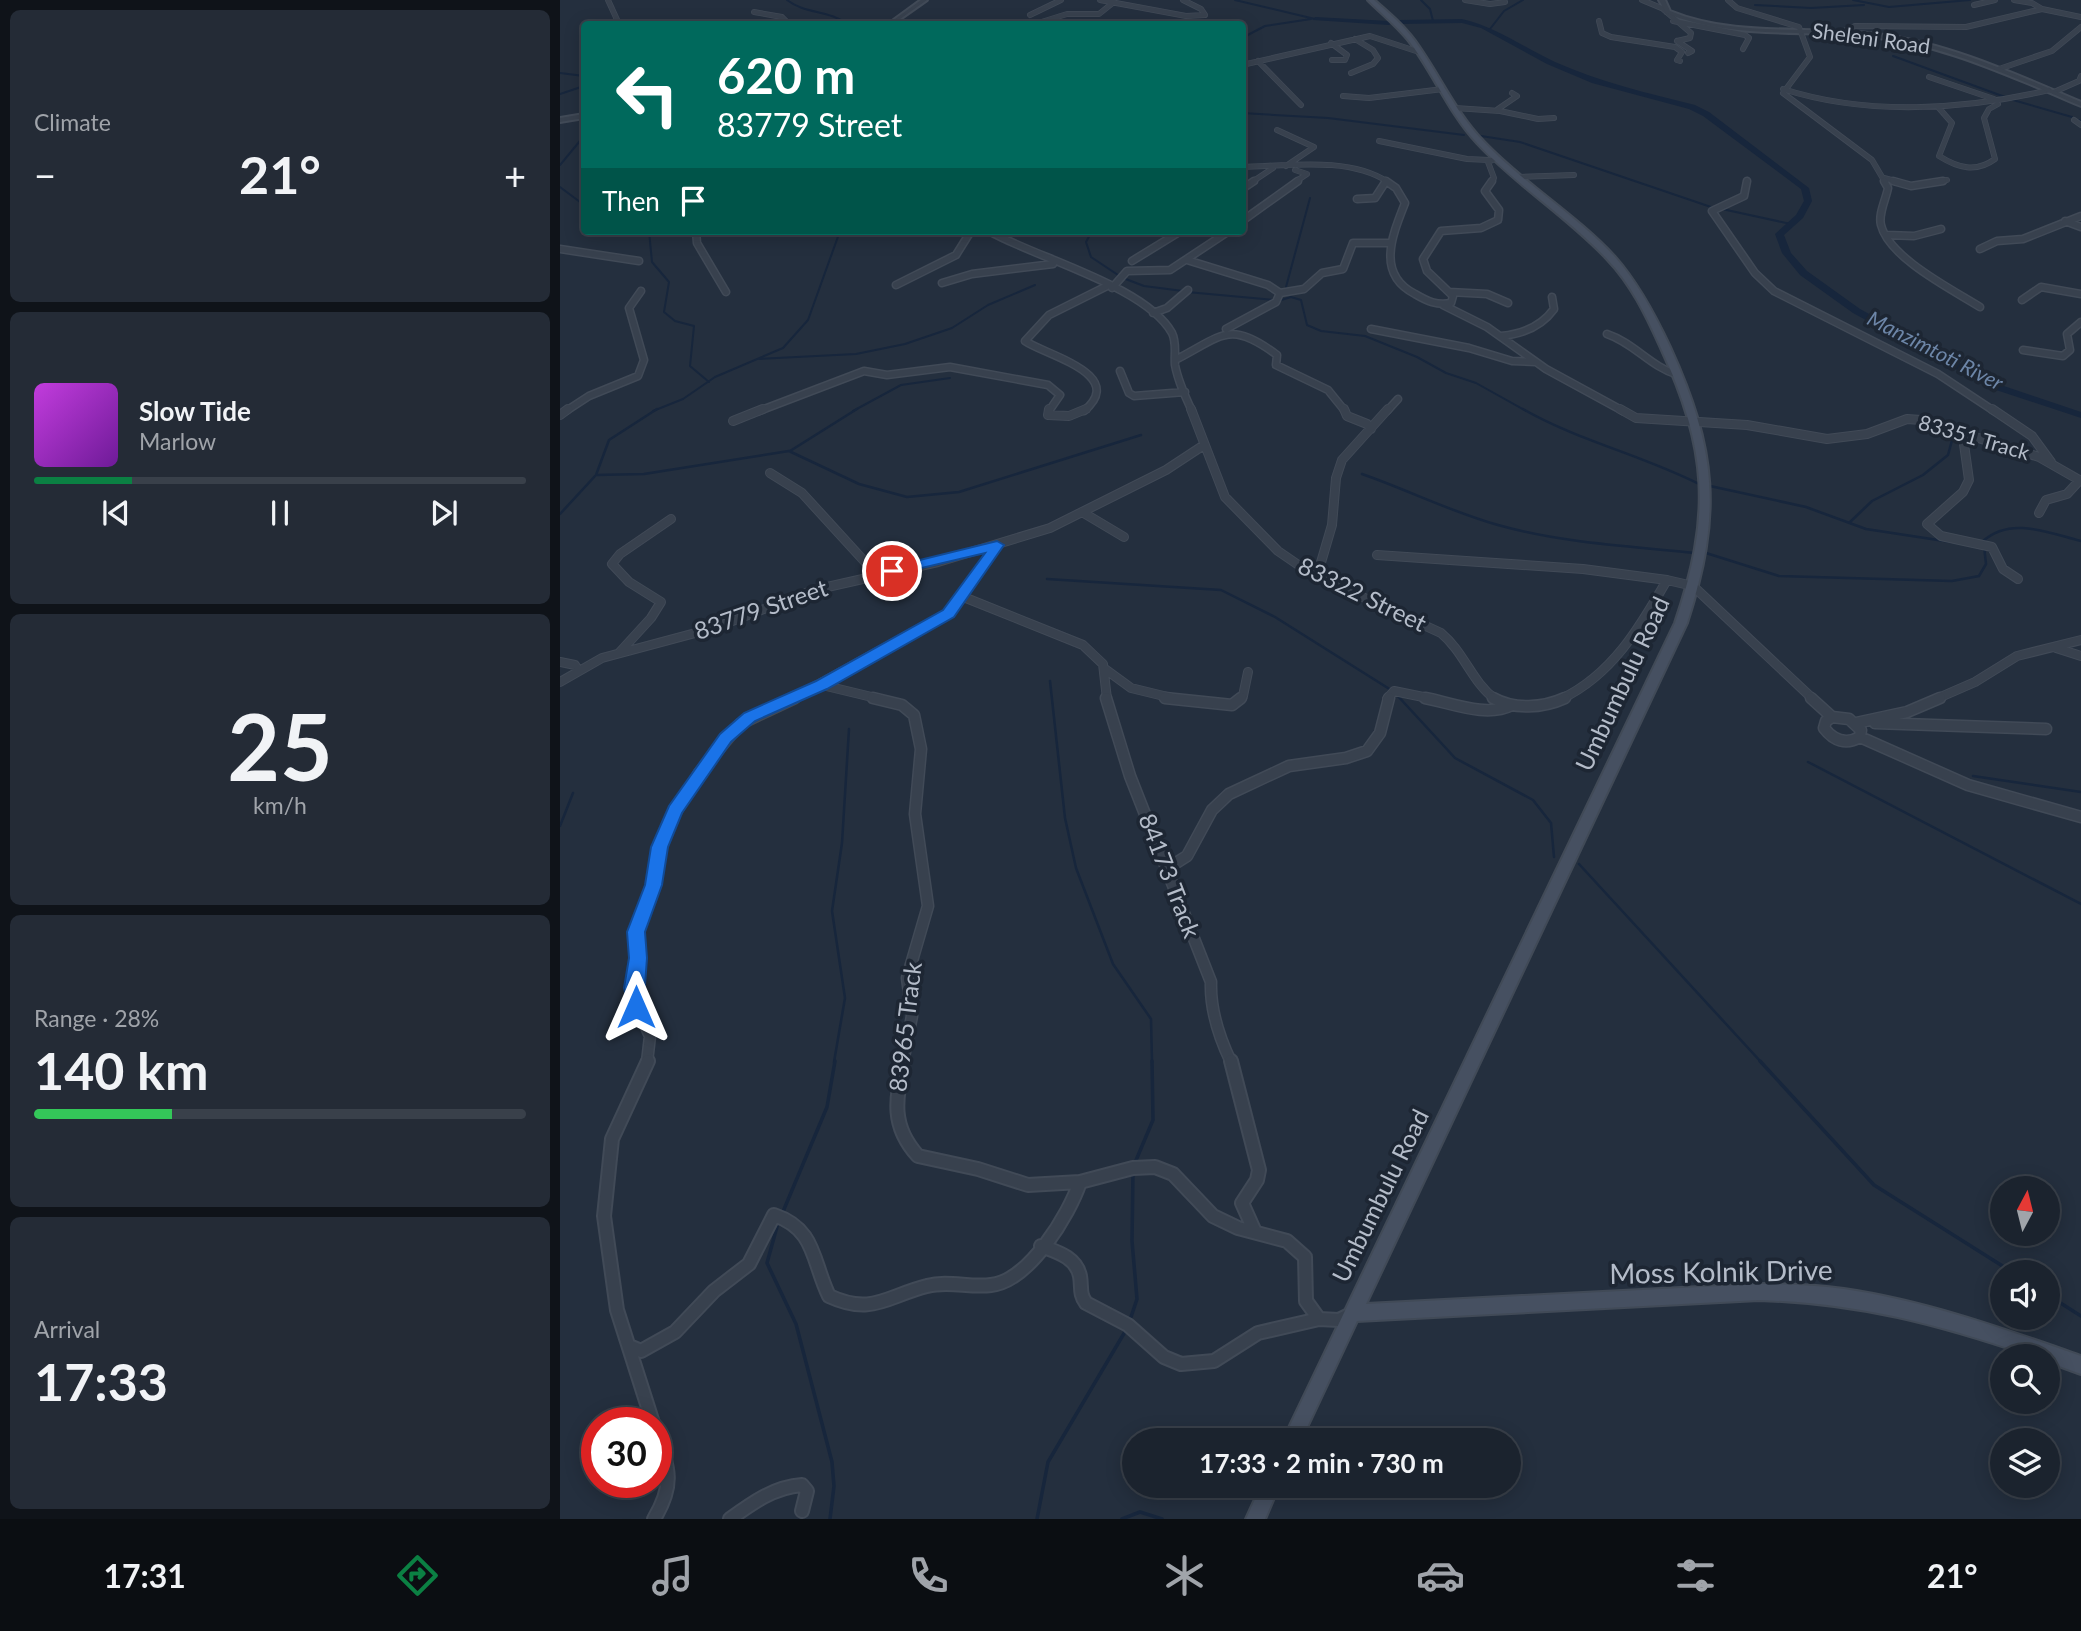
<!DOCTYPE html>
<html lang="en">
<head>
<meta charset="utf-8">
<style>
	:root { --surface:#1b232e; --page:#242b36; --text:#f1f3f6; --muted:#a0a4aa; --line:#39404a; --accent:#0b8043 }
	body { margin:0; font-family:Lato,sans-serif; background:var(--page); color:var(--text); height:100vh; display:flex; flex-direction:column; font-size:26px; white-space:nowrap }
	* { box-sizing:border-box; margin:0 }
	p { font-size:23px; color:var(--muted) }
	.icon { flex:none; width:38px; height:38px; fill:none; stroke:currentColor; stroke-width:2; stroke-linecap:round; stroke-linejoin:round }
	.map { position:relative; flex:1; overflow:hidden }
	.sheet { display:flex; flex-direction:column; gap:10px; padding:10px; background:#0f1319; width:560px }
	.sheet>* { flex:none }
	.hud { position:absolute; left:21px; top:21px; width:665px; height:214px; border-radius:7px; box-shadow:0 4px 18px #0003,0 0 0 2px var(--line); background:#00695c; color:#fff; overflow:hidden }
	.needle { width:46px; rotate:7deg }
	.controls { position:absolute; left:1430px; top:1176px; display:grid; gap:14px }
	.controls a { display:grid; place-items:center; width:70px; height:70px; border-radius:50%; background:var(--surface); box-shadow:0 4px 18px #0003,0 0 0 2px var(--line); font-size:35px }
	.speed { position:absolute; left:21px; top:1407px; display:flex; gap:14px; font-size:35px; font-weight:700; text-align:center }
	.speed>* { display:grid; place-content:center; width:91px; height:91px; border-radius:50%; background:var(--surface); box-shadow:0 4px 18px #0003,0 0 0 2px var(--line); line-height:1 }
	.speed .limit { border:10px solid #d22; background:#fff; color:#111 }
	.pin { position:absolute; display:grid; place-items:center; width:60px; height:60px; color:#fff; margin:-30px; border:4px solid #fff; border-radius:50%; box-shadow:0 2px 7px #0007 }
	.me { position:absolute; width:77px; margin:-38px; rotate:0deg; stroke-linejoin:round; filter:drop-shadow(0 0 5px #0008) }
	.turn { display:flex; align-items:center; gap:24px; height:147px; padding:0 21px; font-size:32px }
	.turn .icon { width:91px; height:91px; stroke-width:2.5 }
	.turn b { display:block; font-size:49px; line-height:60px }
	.then { display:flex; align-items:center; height:66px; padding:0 21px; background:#0003; gap:14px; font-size:26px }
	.big { font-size:52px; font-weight:700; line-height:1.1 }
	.sheet .card { flex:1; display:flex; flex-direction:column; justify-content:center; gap:10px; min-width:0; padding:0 24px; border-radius:10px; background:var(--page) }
	.sheet .dial { align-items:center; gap:0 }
	.dial b { font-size:91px; line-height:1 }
	.song { display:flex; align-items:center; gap:21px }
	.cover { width:84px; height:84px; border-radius:10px; background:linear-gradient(135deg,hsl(290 70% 55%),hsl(280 70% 35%)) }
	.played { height:7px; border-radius:4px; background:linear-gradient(90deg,var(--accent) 20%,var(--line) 20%) }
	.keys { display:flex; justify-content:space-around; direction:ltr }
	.heat { display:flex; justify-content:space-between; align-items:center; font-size:38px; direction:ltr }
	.charge { height:10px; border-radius:5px; background:linear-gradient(90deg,#34c759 28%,var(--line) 0) }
	.trip { position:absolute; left:562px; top:1428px; width:399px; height:70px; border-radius:35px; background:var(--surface); box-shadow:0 4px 18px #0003,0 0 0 2px var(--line); font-weight:700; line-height:70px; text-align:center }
	.dock { display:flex; height:112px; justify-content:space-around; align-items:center; background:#0b0e12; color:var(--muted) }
	.dock .icon { width:49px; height:49px }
	.dock .selected { color:var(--accent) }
	.dock b { font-size:32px; color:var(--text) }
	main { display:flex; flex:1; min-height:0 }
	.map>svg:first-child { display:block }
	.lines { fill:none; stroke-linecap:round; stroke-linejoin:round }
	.stream-far2 { stroke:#17263c; stroke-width:2 }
	.stream-far1 { stroke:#17263c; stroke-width:2.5 }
	.stream { stroke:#17263c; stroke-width:3.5 }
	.river { fill:#17263c; fill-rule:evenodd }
	.minor-far4-casing { stroke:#414a57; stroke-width:6 }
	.minor-far3-casing { stroke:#414a57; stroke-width:9 }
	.minor-far2-casing { stroke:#414a57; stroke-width:10 }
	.minor-far1-casing { stroke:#414a57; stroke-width:13 }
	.minor-casing { stroke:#414a57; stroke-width:16 }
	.tertiary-casing { stroke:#414a57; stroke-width:4 }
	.secondary-casing { stroke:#414a57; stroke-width:4 }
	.minor-far4 { stroke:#38414e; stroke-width:4.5 }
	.minor-far3 { stroke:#38414e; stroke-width:6 }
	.minor-far2 { stroke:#38414e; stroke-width:8 }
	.minor-far1 { stroke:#38414e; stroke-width:10 }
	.minor { stroke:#38414e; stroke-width:12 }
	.tertiary { fill:#38414e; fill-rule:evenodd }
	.secondary { fill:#465061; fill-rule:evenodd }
	.route { fill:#1a73e8; stroke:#114b97; stroke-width:2 }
	.labels { text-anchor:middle; stroke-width:7; stroke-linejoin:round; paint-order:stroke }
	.far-street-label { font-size:21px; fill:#b4bcc9; stroke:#1d2633 }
	.far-water-label { font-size:21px; font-style:italic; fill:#6d86a8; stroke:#1d2633 }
	.street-label { font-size:24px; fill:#b4bcc9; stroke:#1d2633 }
	.near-street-label { font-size:28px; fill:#b4bcc9; stroke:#1d2633 }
</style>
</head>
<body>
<main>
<section class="sheet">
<div class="card"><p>Climate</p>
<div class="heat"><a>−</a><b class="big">21°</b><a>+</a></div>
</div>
<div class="card">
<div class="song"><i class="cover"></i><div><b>Slow Tide</b><p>Marlow</p></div></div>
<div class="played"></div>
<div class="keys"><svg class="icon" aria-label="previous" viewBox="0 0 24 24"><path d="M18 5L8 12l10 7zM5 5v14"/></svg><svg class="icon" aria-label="pause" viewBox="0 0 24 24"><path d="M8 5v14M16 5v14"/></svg><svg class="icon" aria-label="next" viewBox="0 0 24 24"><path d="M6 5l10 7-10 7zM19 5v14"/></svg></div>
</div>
<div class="card dial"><b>25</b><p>km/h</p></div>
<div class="card"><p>Range · 28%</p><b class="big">140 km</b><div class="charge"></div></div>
<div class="card"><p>Arrival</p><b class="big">17:33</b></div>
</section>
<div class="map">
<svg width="1521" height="1519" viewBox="0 0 1521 1519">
	<rect width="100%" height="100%" fill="#242f3e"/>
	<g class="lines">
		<path class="stream-far2" d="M227,0C245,14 269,10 287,24
			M675,0L755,19
			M861,0L870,9L873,21
			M1293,0L1329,7L1410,0
			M1195,5L1251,8L1304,5
			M930,29L944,11L963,0
			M682,38L705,26L751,19
			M1333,56L1445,97
			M0,73L24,76
			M0,94L24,86
			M1453,100L1512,117
			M682,113L768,118L904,135
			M1518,120L1521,121
			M921,136L960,142L1151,207
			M0,165L24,136
			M0,187L24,205
			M1162,209L1231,224
			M89,231L92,262L109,282L104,312L115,321L134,326L130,366L149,382
			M532,231L526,242L531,257L558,275
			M563,278L584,286L623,291
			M726,287L750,198
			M627,292L714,300
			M718,301L731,297L741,300L747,325L761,331L805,336L857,357L886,373L916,383L966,411
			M199,359L296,354L345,344L392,328L428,305L475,285
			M93,411L123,399L155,377L223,348L248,320L280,231
			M293,411L341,385L390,378"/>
		<path class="stream-far1" d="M963,409C1019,441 1082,455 1139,484
			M230,451L297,409
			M802,474C848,490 891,512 938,525C1002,543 1069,546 1135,553
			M36,475L84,474L229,451L299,484L347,497L399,492L581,435
			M1150,486L1246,507L1306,529L1391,542
			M0,514L36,475L49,440L97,409
			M1289,523L1312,501L1363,475L1388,455L1394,433
			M1423,541C1451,516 1489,533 1521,541
			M1146,553L1219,576L1392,581L1419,576L1426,564L1424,546
			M487,579L661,590L715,617L831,690
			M490,681L505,818L516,868L553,964L591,1019L592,1062
			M836,694L895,758L973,800L991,823L994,857
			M1248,762L1521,904
			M1413,776L1521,792
			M0,826L13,793
			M1019,864L1201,1062
			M274,1062L285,998L272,911L282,843L289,729"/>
		<path class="stream" d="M1200,1061L1314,1185L1452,1272
			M574,1165L593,1120L592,1061
			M222,1214L267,1107L275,1061
			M218,1223L207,1263L236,1324L272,1462L274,1486L270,1519
			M1488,1295L1521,1316
			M570,1320L577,1299L572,1241L573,1171
			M477,1519L488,1462L566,1330
			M562,1519L580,1512L602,1519"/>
		<path class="river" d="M755,17L829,21L832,23L829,25L753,20Z
			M902,19C936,27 963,47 995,62C1040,82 1087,93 1135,105L1149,112L1249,188L1252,201L1243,218L1224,235L1231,253L1247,271L1300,309L1438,384L1521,412V418L1430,388L1293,313L1240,275L1222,253L1215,234L1236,215L1244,201L1241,189L1143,116L1129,109L1032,83L987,64L921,28L902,23L840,24L837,22L840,20Z"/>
		<g class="minor-far4-casing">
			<path id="minor-far4" d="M48,0L59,24
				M540,0L626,16L645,15L641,9L623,0
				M905,0L930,4L945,2
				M1082,0L1106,10
				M1168,0L1177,8L1239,27L1250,57L1223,93L1312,160L1325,182
				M1414,5L1435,0
				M1103,9L1131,33L1130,38L1117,41
				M1482,9L1521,17
				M194,12L222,17L229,24
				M470,15L501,0
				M1039,21L1042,33L1051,37L1115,47L1122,52L1117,60L1120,61
				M1113,21L1185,35L1189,38L1183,49
				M475,24L507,14H539L554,2
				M1284,31L1295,26L1406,27L1482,9L1472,3L1454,0
				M1117,41L1132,51L1128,53
				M771,43L787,55L785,60H772
				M698,61L741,105
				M682,65L810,36L859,52
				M1439,69L1492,51L1521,27
				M791,73L813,64L818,58L813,50L795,39
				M1369,77L1434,99
				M1223,89C1307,116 1404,110 1489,90
				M1494,92L1519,81L1521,76
				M783,96L809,98L883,89
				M1378,107L1392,123L1379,156C1398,168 1416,173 1435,159L1424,118L1429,109L1438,104
				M895,108L940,111L978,119L994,118
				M938,109L957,96L952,93
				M1514,120L1521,125
				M717,130L754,147L726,166
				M819,141L907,159L929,160
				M682,167C727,166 789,156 828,182
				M735,170L747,174L735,182
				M959,177L1014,175
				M1324,178L1339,182
				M692,182L713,168
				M825,182L826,180
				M931,182L934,178L928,162L937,158
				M1372,182L1387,180"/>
		</g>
		<g class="minor-far3-casing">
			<path id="minor-far3" d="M826,181L836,188L845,203C832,236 816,274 855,294C867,301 877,306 891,303L893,296L867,271L863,259L881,231L921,228L938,220L939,210L925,191L932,181
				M1187,181L1184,196L1152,211L1195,273L1214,291L1378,374L1434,411
				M1324,181L1328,188C1326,199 1318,214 1321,225C1329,258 1393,290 1420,307
				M1333,181L1351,186L1383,181
				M682,189L694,181
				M797,199L815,198L826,181
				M682,221L738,181
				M1505,221L1521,227
				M136,231L137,243L166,292
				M429,231C476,258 586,286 612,333C617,343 614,354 615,365C618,381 625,396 632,411
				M1327,235L1354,236L1381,229
				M0,249L79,261
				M1420,249L1437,241L1463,239L1521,216
				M627,260L708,285L720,293L716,302L666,329
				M572,261L621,231
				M382,283L412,274L493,264
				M336,285L396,255L411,231
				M552,288L567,271L610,270L669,231
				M889,292L927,294L948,303
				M720,293L744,289L762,273L783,269L793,243H829
				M1462,300L1481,287L1521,294
				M883,305L927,327L986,369L1063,411
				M593,313L607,308L628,290
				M811,329L909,348L952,361L976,362
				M1047,334C1074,343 1091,367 1118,375
				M941,336C963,334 981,327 994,309L992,297
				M1463,350L1503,356L1510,350L1507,334L1521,322
				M615,360C662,336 669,319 717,355L716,365L768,390L785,411
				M560,371L569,393L574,396L625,392
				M6,411L29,396L78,376L84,360L69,308L81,291
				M199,411L304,371L327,375L390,367L488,385L500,395L489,411
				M524,411C568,374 485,355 465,341L489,315L547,286
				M827,411L838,399"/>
		</g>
		<g class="minor-far2-casing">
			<path id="minor-far2" d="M489,409L488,415L509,416L526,409
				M631,409L665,497L718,551L750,573L881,633C904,652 912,682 935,699
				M784,409L787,416L807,424L811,429
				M1060,409L1076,418L1187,425L1267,439L1307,434L1347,419L1361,420L1479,457L1521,481
				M1432,409L1472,436L1491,462
				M0,415L8,409
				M173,421L203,409
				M1402,430L1409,480L1403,492L1367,524L1381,536L1432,547L1443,569L1458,579
				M210,473L242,493L316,574
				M522,512L564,537
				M1479,513L1486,500L1507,494L1520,480
				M817,555L1023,569L1107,580
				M757,576L772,525L776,478L782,460L828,409
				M401,596L523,645L543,664L547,699
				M1496,648L1521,656
				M59,653L91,618L101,602L69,582L52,564L60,554L111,519
				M0,662L15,665L18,670
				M545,669L571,688L616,699
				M0,682L42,658L154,628L254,590L378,562L490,528L606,470L644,445
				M262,685L320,699
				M232,699L388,613L437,545
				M679,699L683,696L688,672
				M827,699L834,691L873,699
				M1001,699C1052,675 1080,627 1107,580L1133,586L1253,699
				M1376,699L1415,682L1457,656L1521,640"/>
		</g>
		<g class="minor-far1-casing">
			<path id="minor-far1" d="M313,698L342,705L354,715L361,749L355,814L368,906L347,978L352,1016L343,1062
				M546,698L570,776L651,982C650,1011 659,1037 671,1062
				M605,698L672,705L681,698
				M865,698C892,703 926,718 952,705
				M933,698C954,710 983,708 1005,698
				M1251,698L1272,717
				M1272,717L1289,719L1301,730L1300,737C1286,745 1274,741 1264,728L1266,721Z
				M1296,723L1347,712L1380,698
				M1315,723L1486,729
				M1300,737L1408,785L1521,817
				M608,868L627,856L652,810L669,794L729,766L786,758L807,751L820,733L829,698
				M87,1062L90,1036L77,1007L74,988L78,958L75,941L79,919L94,885L99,847L106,829L139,773L180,724L235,698"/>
		</g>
		<g class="minor-casing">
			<path id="minor" d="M88,1061L52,1139L44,1216L57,1310L93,1423
				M344,1061C336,1099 330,1125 358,1156L418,1169L468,1185L520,1182L573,1168L595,1167L613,1174L653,1216L678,1228L727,1241L745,1257L746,1301L759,1319
				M671,1061L699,1170L697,1180L682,1203L695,1232
				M481,1246C497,1252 516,1257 520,1276C522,1287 519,1294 526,1303L568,1325L604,1357L621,1364L654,1361L698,1333L759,1319L779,1320L791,1314
				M69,1346L81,1351L115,1332L154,1291L189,1264L214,1215C256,1229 252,1261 269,1296C312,1316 327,1296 367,1286C388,1280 410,1288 431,1285C469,1281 509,1215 520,1182
				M94,1519C115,1484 109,1469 96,1433
				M170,1519C192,1503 214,1487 242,1485L247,1491L242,1511"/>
		</g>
		<g class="tertiary-casing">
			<path id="tertiary" d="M361,0H367L333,24H328Z
				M1099,0H1105L1110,11C1176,38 1248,25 1317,34C1389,43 1455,74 1521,102V106C1503,99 1485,90 1467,83C1419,63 1370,44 1318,38C1247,28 1174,41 1106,13Z
				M24,114V118L0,122V118Z"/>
		</g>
		<g class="secondary-casing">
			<path id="secondary" d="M808,0H814C829,13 844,26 855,41C879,74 895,112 924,142C964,184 1015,214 1055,257C1078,283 1095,315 1110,347C1157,450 1162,515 1127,623L806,1304L1199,1284C1228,1284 1256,1285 1284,1289C1366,1301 1444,1329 1521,1356V1374L1488,1362V1356H1472C1378,1324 1299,1303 1199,1300L797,1321L741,1440H723L1115,623C1152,514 1148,450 1100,346C1086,315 1071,284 1048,260C1008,217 957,186 917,143C889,113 874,74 849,41C837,26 822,14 808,0Z
				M701,1486H719L705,1519H686Z"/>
		</g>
		<use href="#minor-far4" class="minor-far4"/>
		<use href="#minor-far3" class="minor-far3"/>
		<use href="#minor-far2" class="minor-far2"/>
		<use href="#minor-far1" class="minor-far1"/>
		<use href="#minor" class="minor"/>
		<use href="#tertiary" class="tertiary"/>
		<use href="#secondary" class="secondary"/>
	</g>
	<path class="route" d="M437,541L444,545L394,617L267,689L195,721L171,742L122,813L108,847L102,885L85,932L87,958L83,1012H70L64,988L69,958L67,932L85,885L91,847L109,806L160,734L184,713L256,681L383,610L425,553L332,575L327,574V568Z"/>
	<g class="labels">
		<g class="far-street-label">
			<text transform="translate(1311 39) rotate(8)" y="7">Sheleni Road</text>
			<text transform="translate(1414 438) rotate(16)" y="7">83351 Track</text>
		</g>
		<g class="far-water-label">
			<text transform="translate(1375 351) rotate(27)" y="7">Manzimtoti River</text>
		</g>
		<g class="street-label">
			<text transform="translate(802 595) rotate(26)" y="8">83322 Street</text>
			<text transform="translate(201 610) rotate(-19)" y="8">83779 Street</text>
			<text transform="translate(1063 684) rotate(-65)" y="8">Umbumbulu Road</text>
			<text transform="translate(609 876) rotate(69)" y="8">84173 Track</text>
			<text transform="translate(346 1027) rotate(-83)" y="8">83965 Track</text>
			<text transform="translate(821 1196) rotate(-64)" y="8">Umbumbulu Road</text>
		</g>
		<g class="near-street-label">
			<text transform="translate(1161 1272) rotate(-1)" y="10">Moss Kolnik Drive</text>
		</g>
	</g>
</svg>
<div class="controls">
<a><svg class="needle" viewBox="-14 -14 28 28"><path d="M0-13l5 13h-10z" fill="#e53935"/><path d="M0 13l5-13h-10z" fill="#a0a4aa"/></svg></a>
<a><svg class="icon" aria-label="sound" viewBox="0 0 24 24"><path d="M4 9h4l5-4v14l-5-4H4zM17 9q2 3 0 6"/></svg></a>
<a><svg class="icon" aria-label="search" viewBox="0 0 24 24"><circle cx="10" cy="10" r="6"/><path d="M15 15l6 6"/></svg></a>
<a><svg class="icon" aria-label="layers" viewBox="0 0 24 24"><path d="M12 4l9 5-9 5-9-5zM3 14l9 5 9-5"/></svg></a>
</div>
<div class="speed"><div class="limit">30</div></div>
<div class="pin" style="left:332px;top:571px;background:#d93025"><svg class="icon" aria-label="arrive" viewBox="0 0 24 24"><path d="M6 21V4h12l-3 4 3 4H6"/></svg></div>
<svg class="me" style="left:76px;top:1007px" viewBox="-20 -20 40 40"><path d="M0-17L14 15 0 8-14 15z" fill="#1a73e8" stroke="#fff" stroke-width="4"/></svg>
<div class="trip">17:33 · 2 min · 730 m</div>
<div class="hud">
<div class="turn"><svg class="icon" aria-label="left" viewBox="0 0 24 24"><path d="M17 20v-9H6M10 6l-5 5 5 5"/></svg><div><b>620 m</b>83779 Street</div></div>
<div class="then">Then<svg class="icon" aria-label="arrive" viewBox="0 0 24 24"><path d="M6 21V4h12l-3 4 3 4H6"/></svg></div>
</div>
</div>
</main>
<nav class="dock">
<b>17:31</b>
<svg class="icon selected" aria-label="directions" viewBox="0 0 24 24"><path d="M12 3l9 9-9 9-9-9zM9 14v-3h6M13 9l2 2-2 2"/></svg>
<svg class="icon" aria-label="music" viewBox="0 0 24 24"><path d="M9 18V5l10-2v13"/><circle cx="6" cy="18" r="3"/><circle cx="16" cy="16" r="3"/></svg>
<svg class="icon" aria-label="phone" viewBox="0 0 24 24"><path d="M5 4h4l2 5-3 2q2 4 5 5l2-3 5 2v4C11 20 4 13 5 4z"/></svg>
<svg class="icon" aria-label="climate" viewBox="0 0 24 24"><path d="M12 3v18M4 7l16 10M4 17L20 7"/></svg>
<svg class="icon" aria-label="car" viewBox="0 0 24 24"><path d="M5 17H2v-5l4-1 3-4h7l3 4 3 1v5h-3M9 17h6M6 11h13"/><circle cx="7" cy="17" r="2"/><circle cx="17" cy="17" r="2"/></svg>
<svg class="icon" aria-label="filters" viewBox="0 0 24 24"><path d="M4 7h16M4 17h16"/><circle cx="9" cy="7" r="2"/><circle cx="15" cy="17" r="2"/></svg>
<b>21°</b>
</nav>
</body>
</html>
